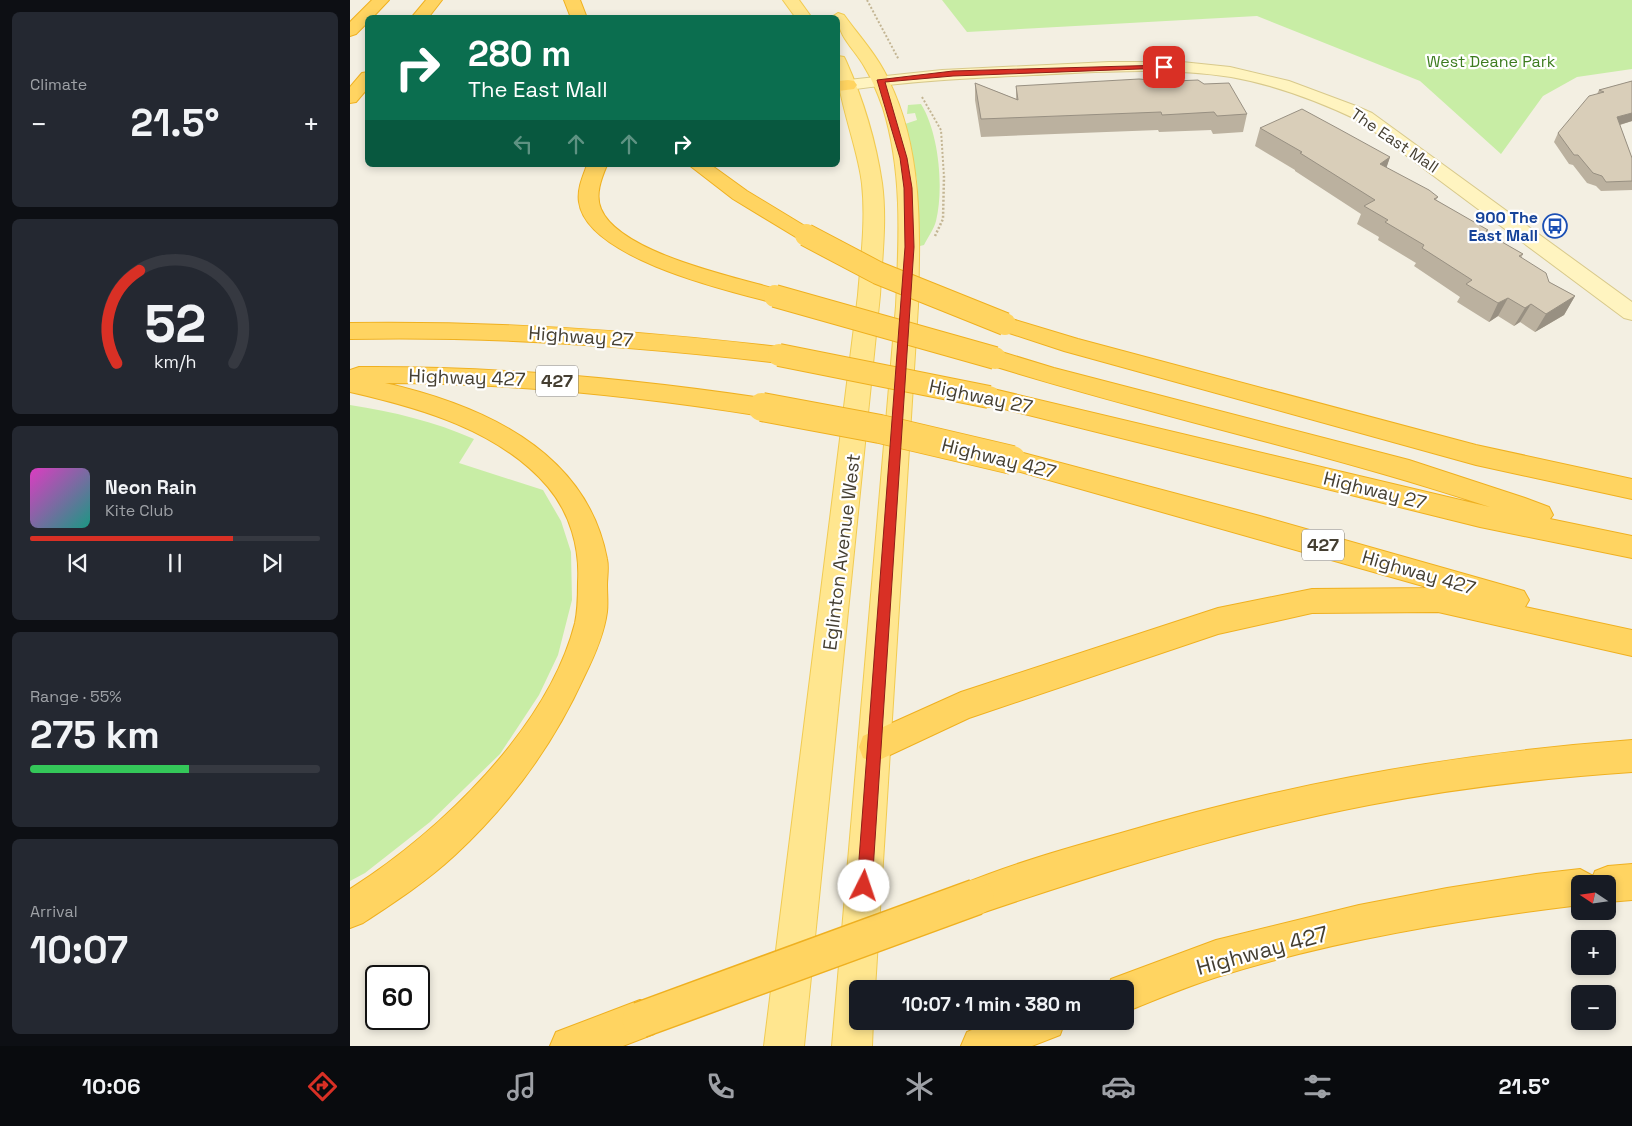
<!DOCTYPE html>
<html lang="en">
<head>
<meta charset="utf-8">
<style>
	:root { --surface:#171b24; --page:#242831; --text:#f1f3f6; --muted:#9ea1a6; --line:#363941; --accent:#d93025 }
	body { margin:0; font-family:"Space Grotesk",sans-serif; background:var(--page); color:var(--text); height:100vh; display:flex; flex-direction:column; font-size:19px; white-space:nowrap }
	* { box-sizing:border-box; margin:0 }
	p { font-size:16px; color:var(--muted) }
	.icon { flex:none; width:28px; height:28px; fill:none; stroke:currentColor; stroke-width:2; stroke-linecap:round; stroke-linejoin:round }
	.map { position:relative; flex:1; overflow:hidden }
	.panel { display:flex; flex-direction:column; gap:12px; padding:12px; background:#0d0f14; width:350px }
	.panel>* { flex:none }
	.hud { position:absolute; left:15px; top:15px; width:475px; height:152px; border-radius:8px; box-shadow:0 2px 8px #0003; background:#0b6e4f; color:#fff; overflow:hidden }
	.needle { width:32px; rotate:283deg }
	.controls { position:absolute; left:1221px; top:875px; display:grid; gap:10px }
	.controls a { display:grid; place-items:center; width:45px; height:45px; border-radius:8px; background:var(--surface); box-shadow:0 2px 8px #0003; font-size:25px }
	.speed { position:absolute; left:15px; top:965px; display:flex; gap:10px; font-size:25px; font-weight:700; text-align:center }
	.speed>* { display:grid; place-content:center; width:65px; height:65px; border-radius:50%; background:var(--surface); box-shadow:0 2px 8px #0003; line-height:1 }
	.speed .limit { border:2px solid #111; border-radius:8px; background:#fff; color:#111 }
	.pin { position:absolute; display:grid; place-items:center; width:42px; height:42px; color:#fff; margin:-21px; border-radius:10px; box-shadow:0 2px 8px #0006 }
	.me { position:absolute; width:55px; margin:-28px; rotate:4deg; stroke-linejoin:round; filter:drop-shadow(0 0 4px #0008) }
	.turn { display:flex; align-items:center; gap:18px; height:105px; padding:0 20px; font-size:22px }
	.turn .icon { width:65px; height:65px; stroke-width:2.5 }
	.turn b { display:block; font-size:35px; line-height:42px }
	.lanes { display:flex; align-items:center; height:48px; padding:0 20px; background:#0003; justify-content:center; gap:25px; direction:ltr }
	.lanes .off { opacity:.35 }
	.big { font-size:38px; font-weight:700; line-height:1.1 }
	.panel .card { flex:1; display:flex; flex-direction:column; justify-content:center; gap:8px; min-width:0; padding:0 18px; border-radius:8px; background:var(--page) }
	.panel .dial { align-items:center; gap:0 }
	.dial svg { height:130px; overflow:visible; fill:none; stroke:var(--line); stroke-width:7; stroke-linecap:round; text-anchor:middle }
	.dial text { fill:var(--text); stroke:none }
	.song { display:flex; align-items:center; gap:15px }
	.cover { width:60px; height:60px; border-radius:8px; background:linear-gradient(135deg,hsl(310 70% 55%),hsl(170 70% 35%)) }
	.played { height:5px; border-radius:2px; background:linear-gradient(90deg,var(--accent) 70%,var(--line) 70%) }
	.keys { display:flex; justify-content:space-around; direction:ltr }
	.heat { display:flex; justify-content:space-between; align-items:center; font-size:28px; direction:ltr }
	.charge { height:8px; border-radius:4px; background:linear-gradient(90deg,#34c759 55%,var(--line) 0) }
	.trip { position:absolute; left:499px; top:980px; width:285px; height:50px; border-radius:8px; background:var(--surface); box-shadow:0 2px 8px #0003; font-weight:700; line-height:50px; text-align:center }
	.menu { display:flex; height:80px; justify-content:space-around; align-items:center; background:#090b0e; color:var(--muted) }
	.menu .icon { width:35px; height:35px }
	.menu .current { color:var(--accent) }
	.menu b { font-size:22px; color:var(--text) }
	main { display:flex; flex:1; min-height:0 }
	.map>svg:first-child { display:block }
	.green { fill:#c8eda5 }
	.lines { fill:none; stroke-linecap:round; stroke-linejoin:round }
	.secondary-casing { stroke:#d8c98b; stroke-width:2 }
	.primary-casing { stroke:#f1cb52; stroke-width:2 }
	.motorway-casing { stroke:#efb020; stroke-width:2 }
	.path-far1 { stroke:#c3b593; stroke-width:2; stroke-dasharray:2 2; stroke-linecap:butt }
	.path { stroke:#c3b593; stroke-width:2.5; stroke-dasharray:2 2; stroke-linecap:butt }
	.secondary { fill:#fff4c0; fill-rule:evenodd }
	.primary { fill:#ffe68f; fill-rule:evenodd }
	.motorway { fill:#ffd461; fill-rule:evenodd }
	.motorway-bridge-far2-casing { stroke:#efb020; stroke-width:24; stroke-linecap:butt }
	.motorway-bridge-far1-casing { stroke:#efb020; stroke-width:30; stroke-linecap:butt }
	.motorway-bridge-casing { stroke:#efb020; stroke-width:38; stroke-linecap:butt }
	.motorway-bridge-far2 { stroke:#ffd461; stroke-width:22 }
	.motorway-bridge-far1 { stroke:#ffd461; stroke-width:28 }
	.motorway-bridge { stroke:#ffd461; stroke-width:35 }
	.wall { fill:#bbb19f }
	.shaded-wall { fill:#989082 }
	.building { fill:#d9ceb9; stroke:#989082 }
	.route { fill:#d93025; stroke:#8d1f18 }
	.labels { text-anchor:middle; stroke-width:4.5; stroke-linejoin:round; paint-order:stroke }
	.far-park-label { font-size:16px; fill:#3d7c1f; stroke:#fff }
	.far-street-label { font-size:16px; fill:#453f32; stroke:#fff }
	.far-transit-label { font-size:16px; font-weight:bold; fill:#164399; stroke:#fff; text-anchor:end }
	.shield { fill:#fff; stroke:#7d7970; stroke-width:1 }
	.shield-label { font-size:18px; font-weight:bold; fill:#453f32 }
	.street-label { font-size:19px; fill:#453f32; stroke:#fff }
	.near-street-label { font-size:22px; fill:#453f32; stroke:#fff }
</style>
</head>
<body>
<main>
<section class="panel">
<div class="card"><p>Climate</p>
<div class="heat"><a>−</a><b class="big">21.5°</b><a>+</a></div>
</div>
<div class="card dial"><svg viewBox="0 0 100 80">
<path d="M14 69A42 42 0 1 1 86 69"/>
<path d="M14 69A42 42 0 0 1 28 12" stroke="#d93025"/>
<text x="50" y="56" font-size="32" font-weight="700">52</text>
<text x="50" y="72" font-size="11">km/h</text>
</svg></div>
<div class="card">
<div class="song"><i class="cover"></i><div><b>Neon Rain</b><p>Kite Club</p></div></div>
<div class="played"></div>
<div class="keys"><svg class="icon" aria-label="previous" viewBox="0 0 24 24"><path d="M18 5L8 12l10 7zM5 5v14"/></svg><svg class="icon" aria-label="pause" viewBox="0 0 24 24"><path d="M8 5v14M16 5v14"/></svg><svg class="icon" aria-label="next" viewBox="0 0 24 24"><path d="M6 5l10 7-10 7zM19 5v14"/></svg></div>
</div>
<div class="card"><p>Range · 55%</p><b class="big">275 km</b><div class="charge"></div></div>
<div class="card"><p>Arrival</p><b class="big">10:07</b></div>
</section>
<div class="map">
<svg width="1282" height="1046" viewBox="0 0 1282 1046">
	<rect width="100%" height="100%" fill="#f3efe2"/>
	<path class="green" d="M592,0H1282V69L1227,77L1193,96L1151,154L1070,81L907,16L617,32Z
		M571,104C589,133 594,188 586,221C584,229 578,237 574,245L570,246L567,180L555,124L567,120L565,113L557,114L558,105Z
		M0,405C44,412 83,421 124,439L109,463L193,490L211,521L221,552L222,600L208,655L189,695L150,754L80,822L15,873L0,881Z"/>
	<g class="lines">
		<g class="secondary-casing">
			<path id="secondary" d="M759,62H832L880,67L939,81L1006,106L1022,113L1282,302V320L1274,318L1010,121C968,101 926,85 881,77C815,67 749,72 683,75C621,78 560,81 498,90L492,89L489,85L492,81L498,80L592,70Z"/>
		</g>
		<g class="primary-casing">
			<path id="primary" d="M433,0H449L462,18H446Z
				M488,13L494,15C509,36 528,56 539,81C573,151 570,230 568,306L525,989H508V1021H523L522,1046H482L546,306C549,240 553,172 533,108C528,94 522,79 514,66C505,50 488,36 488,18H480Z
				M488,56L494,57L496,61C513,99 526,142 532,183C537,220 532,258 530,295L454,1046H414L508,295C511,258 516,220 512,184C508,145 483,90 488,56Z"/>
		</g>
		<g class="motorway-casing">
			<path id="motorway" d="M22,0H39L22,18H18V22L6,34L0,36V22Z
				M76,0H92L78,18H61Z
				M214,0H230L237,18H221Z
				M18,72V88L6,102L0,103V87L12,73Z
				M498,80L504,81L507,85L504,89L488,91V81Z
				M237,165H257C251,179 245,195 251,209C270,254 389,278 433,291L436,296L433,301L425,303C378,291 236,258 229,202C227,189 233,176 237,165Z
				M339,165H361L397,191L463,231L466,235L463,239L456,241L449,239L383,199Z
				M655,317L728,339L1126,445L1282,479V499L1126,465L714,351L647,329L644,324L647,319Z
				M0,323C144,321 286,330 429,347L437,349L441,355L437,361L429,363C286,346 144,336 0,339Z
				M645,350L704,368L1059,460L1175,498L1199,507L1203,515L1200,519L1282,536V558L1130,527L630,403L627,397L630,391L639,388L1140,507C975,452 803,416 637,364L633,358L637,352Z
				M9,367C145,366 278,378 412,398L421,401L424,407L421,413L412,416C287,396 162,383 35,383C132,405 237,451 257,559C259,567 257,577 257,585C257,594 258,603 257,612C254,635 244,657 234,677C203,745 160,804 105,855C77,881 45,902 13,923L0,928V889C89,832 198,729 225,623C228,609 228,595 228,582C230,548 220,513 198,487C149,430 70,408 0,392V370Z
				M662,450L910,516L1164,588L1174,591L1179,600L1175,607L1282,630V656L1088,612L962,613L868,634L619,718L525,762L513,758L509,747L513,736L611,692L868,608L962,589L1080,588L653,467L649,460L653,453Z
				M1282,740V772C1194,778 1106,788 1019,805C885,831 755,871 626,915L613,910L608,897L613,884C664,863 718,848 771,833C939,783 1108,753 1282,740Z
				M1282,864V900L1258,902V884H1230V905C1108,920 984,940 867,977C836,987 805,1000 775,1012V989H758L761,979L866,940L1009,905L1097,888L1186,874L1230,869L1243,876L1245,871L1258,866Z
				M290,1000L304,1006L310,1020L304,1034L273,1046H200L206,1032Z
				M644,1021H715L710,1035L682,1046H611L617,1032Z"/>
		</g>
		<path class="path-far1" d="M517,0L549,60
			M572,97L591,130L594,177"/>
		<path class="path" d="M585,236L593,219L594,176"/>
		<use href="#secondary" class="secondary"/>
		<use href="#primary" class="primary"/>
		<use href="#motorway" class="motorway"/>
		<g class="motorway-bridge-far2-casing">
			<path id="motorway-bridge-far2" d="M456,235L528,273L655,324
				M425,296L645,358
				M429,355L639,397"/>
		</g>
		<g class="motorway-bridge-far1-casing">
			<path id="motorway-bridge-far1" d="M412,407L530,429L662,460"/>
		</g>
		<g class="motorway-bridge-casing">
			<path id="motorway-bridge" d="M290,1020L626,897"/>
		</g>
		<use href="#motorway-bridge-far2" class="motorway-bridge-far2"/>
		<use href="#motorway-bridge-far1" class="motorway-bridge-far1"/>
		<use href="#motorway-bridge" class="motorway-bridge"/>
	</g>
	<path class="wall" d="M1282,81V121L1270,125L1282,158V190L1251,191L1246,186L1237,183L1223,165L1219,164L1204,142L1208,133L1247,94L1249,90Z
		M801,82L897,114L893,132L863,134L861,130L809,132L808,130L631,137L625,100V83L666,99V86Z
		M910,128L1040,157L1036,168L1088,197L1086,200L1138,232L1146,239L1173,254L1171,258L1199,282L1225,296L1214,315L1185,332L1170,322L1164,326L1148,316L1139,322L1107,302L1110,297L1064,266L1066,263L1028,240L1029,237L1007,224L1011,214L945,171V170L905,146Z"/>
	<path class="shaded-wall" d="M1282,113V121L1262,127L1267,117Z
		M1040,157L1034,175L1030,164Z
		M1225,296L1214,315L1185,332L1196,314Z
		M1158,298L1148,316L1139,322L1148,303Z
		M1181,304L1170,322L1164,326L1175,308Z"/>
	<path class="building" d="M789,79L800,80L801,82L848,80L854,84L879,83L897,114L867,116L864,112L812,115L811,112L631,119L625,83L668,100L666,86Z
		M1282,81V113L1267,117L1282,158V181L1256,182L1252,176L1243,173L1228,155H1224L1208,133L1239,96L1254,92L1249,90Z
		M952,109L989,129L1040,157L1030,164L1079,190L1088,197L1084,199L1138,230L1136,231L1147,237L1145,238L1173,254L1169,256L1196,273L1199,282L1225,296L1196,314L1181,304L1175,308L1158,298L1148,303L1116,284L1122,280L1072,248L1074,245L1035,222L1038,220L1014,206L1025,200L950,153L952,152L910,128Z"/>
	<path class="route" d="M814,65L816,68L603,76L535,82L557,158L562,188L564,247L522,886L519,892L514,894L509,892L507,886L555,247L554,188L550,158L527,80L603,71Z"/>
	<defs>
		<g id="bus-ring" transform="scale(1.25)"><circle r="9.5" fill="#fff" stroke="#1a4fb4" stroke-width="1.5"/><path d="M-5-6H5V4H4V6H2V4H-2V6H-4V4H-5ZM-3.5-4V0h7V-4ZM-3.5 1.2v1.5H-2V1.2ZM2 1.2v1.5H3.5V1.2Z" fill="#1a4fb4"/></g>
	</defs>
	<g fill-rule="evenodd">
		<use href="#bus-ring" x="1205" y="226"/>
	</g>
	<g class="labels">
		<g class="far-park-label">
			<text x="1141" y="67">West Deane Park</text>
		</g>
		<g class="far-street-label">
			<text transform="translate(1045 140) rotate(34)" y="6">The East Mall</text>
		</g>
		<g class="far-transit-label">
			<text x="1188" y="223">900 The<tspan x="1188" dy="18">East Mall</tspan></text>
		</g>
		<g class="shield">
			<rect x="186" y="365.5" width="42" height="31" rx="4"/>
			<rect x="952" y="529.5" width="42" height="31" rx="4"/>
		</g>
		<g class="shield-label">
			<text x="207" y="387">427</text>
			<text x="973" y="551">427</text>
		</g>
		<g class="street-label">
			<text transform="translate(231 336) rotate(4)" y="7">Highway 27</text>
			<text transform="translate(117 377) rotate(2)" y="7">Highway 427</text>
			<text transform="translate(631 396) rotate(12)" y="7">Highway 27</text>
			<text transform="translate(649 458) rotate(14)" y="7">Highway 427</text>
			<text transform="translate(1025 490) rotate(14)" y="7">Highway 27</text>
			<text transform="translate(491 552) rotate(-83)" y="7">Eglinton Avenue West</text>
			<text transform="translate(1069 572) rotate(16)" y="7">Highway 427</text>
		</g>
		<g class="near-street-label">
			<text transform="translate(912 950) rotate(-15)" y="8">Highway 427</text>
		</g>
	</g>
</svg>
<div class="controls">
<a><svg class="needle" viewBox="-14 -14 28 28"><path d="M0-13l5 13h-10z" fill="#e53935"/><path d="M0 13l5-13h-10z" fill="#9ea1a6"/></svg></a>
<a>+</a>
<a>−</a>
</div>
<div class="speed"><div class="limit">60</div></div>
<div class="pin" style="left:814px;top:67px;background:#d93025"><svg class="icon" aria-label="arrive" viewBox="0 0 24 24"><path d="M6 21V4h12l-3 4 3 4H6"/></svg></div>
<svg class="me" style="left:514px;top:886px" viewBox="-20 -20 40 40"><circle r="19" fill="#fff"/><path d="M0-13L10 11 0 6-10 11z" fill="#d93025"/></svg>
<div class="trip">10:07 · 1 min · 380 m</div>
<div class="hud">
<div class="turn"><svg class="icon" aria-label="right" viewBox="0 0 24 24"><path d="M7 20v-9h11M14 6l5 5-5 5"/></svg><div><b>280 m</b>The East Mall</div></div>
<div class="lanes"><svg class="icon off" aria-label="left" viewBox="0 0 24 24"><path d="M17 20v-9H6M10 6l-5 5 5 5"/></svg><svg class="icon off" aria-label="ahead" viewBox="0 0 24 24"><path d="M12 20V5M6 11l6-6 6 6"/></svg><svg class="icon off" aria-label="ahead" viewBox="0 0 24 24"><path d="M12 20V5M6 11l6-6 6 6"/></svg><svg class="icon" aria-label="right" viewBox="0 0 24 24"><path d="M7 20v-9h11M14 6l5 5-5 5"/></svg></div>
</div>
</div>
</main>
<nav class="menu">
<b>10:06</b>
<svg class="icon current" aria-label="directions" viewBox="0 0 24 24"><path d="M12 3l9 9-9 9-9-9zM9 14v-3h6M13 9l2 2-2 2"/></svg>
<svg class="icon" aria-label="music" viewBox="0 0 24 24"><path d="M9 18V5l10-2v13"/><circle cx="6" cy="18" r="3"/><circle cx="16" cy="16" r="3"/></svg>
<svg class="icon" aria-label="phone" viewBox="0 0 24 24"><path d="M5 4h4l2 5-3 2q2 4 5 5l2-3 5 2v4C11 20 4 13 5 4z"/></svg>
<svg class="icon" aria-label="climate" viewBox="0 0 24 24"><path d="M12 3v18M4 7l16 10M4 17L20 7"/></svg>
<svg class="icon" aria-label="car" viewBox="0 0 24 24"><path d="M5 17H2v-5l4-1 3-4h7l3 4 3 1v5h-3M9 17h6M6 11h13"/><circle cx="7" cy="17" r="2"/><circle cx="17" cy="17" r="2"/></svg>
<svg class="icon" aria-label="filters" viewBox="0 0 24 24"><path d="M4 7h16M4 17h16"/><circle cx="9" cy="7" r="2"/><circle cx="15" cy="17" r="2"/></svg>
<b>21.5°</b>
</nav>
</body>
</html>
